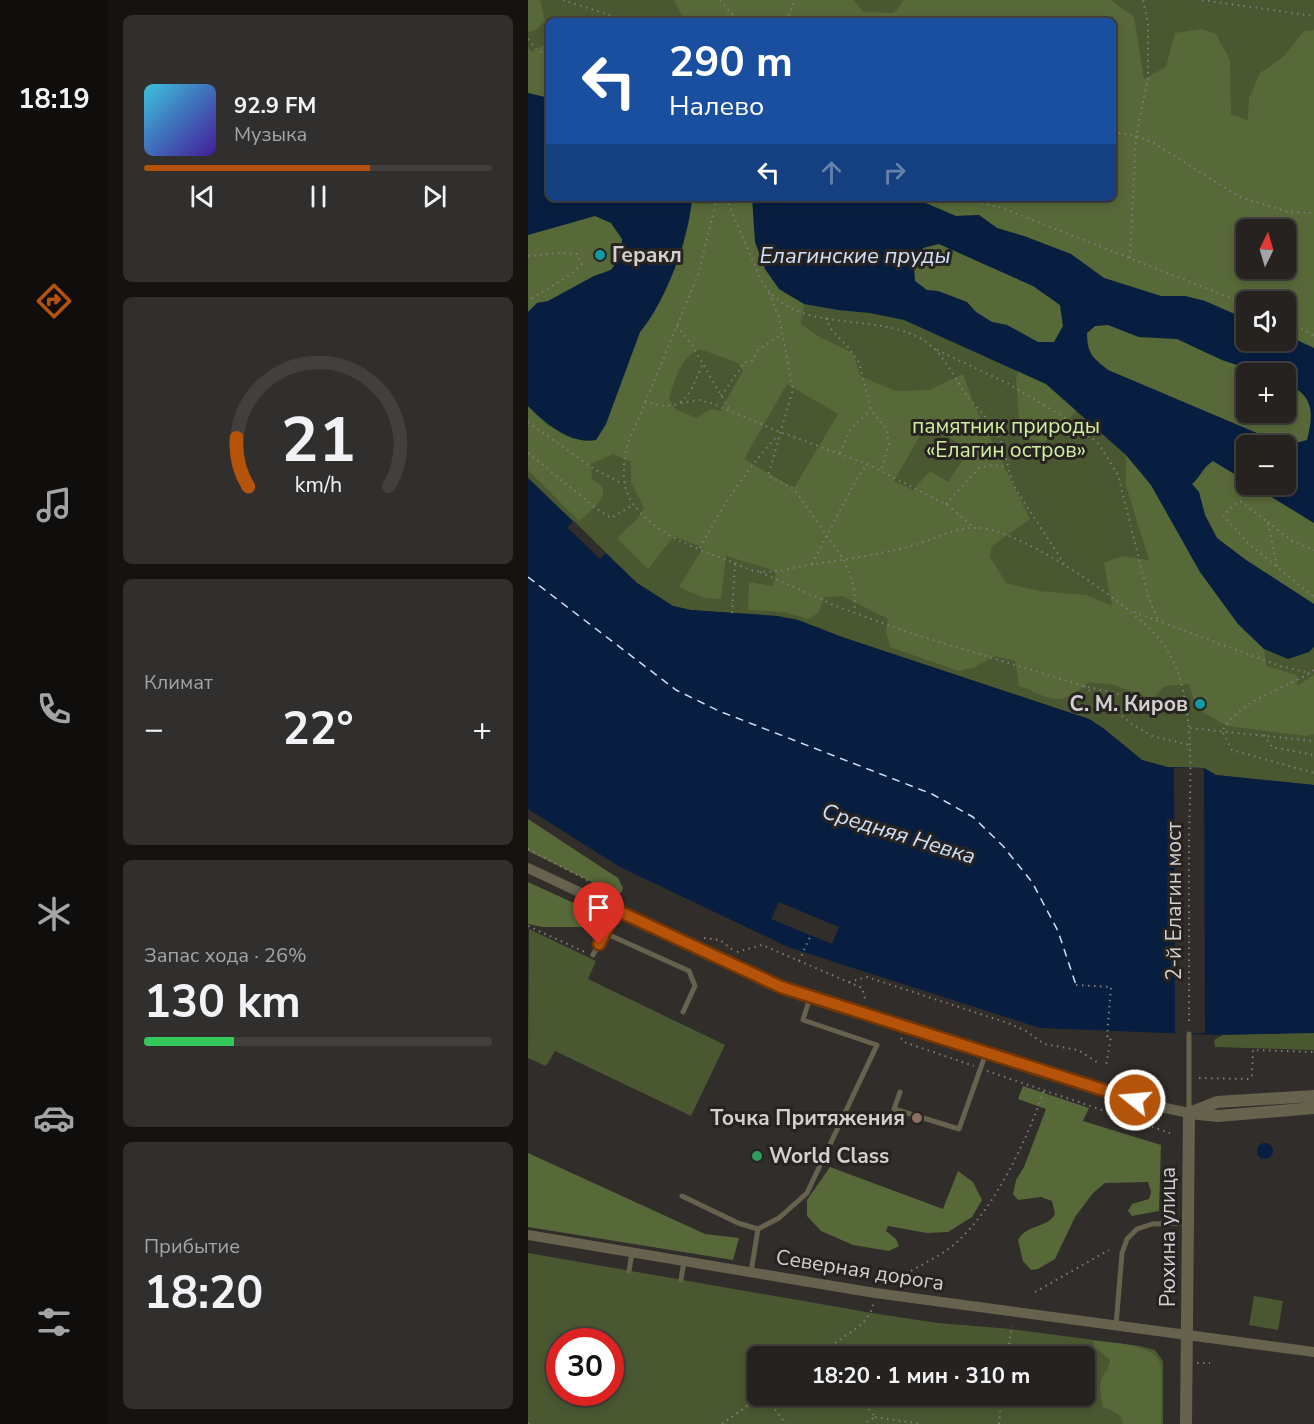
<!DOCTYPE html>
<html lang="ru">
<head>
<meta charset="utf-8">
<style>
	:root { --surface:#252220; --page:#312f2d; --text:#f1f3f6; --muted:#a3a4a5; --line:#423f3e; --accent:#b45309 }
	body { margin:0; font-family:"Nunito Sans",sans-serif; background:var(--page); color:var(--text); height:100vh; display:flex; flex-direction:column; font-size:22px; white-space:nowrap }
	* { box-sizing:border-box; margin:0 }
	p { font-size:20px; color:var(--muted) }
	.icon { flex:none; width:33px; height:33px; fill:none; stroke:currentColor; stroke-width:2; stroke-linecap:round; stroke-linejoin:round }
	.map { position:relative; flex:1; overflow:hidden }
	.panel { display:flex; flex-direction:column; gap:15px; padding:15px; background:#141312; width:420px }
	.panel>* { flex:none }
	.banner { position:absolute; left:18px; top:18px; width:570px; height:183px; border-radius:9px; box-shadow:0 3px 9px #0003,0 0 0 2px var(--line); background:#1a4fa0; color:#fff; overflow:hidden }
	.needle { width:39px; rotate:5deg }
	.buttons { position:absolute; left:708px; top:219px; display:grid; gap:12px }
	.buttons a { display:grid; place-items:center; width:60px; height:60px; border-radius:9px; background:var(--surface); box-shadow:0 3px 9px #0003,0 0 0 2px var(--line); font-size:30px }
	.speed { position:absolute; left:18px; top:1328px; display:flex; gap:12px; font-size:30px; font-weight:700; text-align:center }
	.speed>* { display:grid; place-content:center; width:78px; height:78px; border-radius:50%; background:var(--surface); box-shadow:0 3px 9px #0003,0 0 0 2px var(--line); line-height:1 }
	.speed .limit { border:9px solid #d22; background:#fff; color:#111 }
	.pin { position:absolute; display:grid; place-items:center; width:51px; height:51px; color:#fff; margin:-62px -26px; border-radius:50% 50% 50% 0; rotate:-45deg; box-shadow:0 0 6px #0007 }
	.pin .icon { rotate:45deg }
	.me { position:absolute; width:66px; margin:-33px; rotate:287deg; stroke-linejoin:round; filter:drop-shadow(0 0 4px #0008) }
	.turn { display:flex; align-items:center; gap:21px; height:126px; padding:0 24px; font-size:27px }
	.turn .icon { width:78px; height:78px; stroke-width:2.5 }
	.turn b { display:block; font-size:42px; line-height:51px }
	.lanes { display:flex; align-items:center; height:57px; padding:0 24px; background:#0003; justify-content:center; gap:30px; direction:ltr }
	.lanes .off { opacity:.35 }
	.big { font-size:45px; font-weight:700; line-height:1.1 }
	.panel .widget { flex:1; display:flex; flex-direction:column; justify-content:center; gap:9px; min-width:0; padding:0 21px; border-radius:9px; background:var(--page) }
	.panel .dial { align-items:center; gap:0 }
	.dial svg { height:156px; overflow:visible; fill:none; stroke:var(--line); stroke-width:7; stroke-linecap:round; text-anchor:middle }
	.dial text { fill:var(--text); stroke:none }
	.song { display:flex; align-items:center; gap:18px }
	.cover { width:72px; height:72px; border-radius:9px; background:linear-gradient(135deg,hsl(190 70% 55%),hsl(260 70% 35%)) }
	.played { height:6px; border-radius:3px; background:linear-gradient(90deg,var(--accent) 65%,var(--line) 65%) }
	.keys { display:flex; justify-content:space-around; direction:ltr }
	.heat { display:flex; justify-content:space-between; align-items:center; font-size:33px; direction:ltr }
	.charge { height:9px; border-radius:4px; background:linear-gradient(90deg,#34c759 26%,var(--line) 0) }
	.trip { position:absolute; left:219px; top:1346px; width:348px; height:60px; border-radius:9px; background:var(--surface); box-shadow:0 3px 9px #0003,0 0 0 2px var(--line); font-weight:700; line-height:60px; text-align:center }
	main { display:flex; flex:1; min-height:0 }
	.menu { display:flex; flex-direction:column; width:108px; justify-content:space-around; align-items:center; background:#0f0e0d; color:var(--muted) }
	.menu .icon { width:42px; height:42px }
	.menu .on { color:var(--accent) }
	.menu b { font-size:27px; color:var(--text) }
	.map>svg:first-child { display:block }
	.green { fill:#4a5831; fill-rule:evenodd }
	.forest { fill:#576839; fill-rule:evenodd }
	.water { fill:#071e40; fill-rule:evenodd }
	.pier { fill:#312d2a }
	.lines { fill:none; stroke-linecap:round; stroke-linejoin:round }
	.ferry { stroke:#cfe0fa; stroke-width:1.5; stroke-dasharray:8 6; stroke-linecap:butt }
	.path { stroke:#807d7b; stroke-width:2; stroke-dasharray:1.5 4.5; stroke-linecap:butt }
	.service { stroke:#66624d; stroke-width:5 }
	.minor { stroke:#66624d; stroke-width:10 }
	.tertiary { stroke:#66624d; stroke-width:12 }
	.route-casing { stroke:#753606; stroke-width:15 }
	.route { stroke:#b45309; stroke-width:10 }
	.culture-dot { fill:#0f9aa8; stroke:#272321; stroke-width:2 }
	.education-dot { fill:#8d6e63; stroke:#272321; stroke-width:2 }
	.leisure-dot { fill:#2e9e5b; stroke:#272321; stroke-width:2 }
	.labels { text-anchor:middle; stroke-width:6; stroke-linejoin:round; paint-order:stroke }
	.poi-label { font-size:21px; font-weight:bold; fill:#d3d0cf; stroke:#272321; text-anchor:start }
	.park-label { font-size:21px; fill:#d2efa3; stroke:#272321 }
	.street-label { font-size:21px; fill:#d3d0cf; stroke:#272321 }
	.water-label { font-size:22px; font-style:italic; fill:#cfe0fa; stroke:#272321 }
</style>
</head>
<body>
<main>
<nav class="menu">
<b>18:19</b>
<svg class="icon on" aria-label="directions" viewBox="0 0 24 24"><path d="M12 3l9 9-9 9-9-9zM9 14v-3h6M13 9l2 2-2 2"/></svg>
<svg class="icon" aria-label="music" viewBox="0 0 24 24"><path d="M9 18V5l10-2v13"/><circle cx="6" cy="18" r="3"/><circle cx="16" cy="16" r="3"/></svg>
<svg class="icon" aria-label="phone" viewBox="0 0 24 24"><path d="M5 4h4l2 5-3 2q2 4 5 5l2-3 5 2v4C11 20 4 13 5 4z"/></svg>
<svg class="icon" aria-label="climate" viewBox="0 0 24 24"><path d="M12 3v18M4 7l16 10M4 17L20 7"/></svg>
<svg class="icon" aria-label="car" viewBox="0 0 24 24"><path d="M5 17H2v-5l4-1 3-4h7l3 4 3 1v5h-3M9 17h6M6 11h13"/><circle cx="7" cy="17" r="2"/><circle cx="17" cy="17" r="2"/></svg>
<svg class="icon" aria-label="filters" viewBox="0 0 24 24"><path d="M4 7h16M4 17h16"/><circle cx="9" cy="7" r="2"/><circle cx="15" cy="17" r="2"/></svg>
</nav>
<section class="panel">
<div class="widget">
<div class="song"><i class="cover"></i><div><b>92.9 FM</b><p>Музыка</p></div></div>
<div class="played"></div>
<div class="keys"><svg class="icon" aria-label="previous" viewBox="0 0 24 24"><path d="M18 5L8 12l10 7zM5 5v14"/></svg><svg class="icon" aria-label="pause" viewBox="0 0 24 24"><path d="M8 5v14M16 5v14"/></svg><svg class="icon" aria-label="next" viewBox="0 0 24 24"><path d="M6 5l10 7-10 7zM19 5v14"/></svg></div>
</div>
<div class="widget dial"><svg viewBox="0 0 100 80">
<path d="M14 69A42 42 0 1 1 86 69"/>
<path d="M14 69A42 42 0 0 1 8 44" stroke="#b45309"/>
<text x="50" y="56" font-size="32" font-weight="700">21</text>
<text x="50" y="72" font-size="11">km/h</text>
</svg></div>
<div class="widget"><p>Климат</p>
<div class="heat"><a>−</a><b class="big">22°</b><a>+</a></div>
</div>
<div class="widget"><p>Запас хода · 26%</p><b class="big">130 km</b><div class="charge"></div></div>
<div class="widget"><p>Прибытие</p><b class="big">18:20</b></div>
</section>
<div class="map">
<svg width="786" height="1424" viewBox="0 0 786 1424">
	<rect width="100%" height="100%" fill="#312d2a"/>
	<path class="green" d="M0,0H786V785L688,775L676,768L639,767L614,760L575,728L561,719L314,637L270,620L249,616L163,610L145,606L109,583L0,478ZM21,21H585V198H21ZM718,230H758V268H718ZM718,302H758V340H718ZM718,374H758V412H718ZM718,446H758V484H718Z
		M1,929L68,961L60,979L197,1045L163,1116L27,1051L18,1066L0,1058Z
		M782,1032L786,1033V1050L687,1047L686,1040L695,1035Z
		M0,1253L344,1313L410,1323L483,1329L612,1346L627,1350L635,1361V1424H0ZM32,1341H82V1392H32ZM230,1356H556V1395H230Z
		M726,1296L755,1301L750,1330L721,1325Z"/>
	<path class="forest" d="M0,0H12L17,21L8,30L0,32Z
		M146,0H326L335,12L366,13L376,0H583L606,17L616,79L638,67L647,33L674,29L688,34L702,60L703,114L720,120L721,98L732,73L755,57L776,31L786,30V348L758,335V302H718V319L677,301L657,296H633L576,278L543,254L496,236L469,228L451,215L428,216L386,198H585V21H157ZM718,230H758V268H718Z
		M21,42V98L0,93V48L4,52Z
		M199,198H224L251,289L276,304L273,324L293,338L325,353L332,376L368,391L401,390L435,374L447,407L502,519L464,546L462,557L478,583L511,591L558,595L584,606L576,563L594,556L621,560L598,486V455L623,485L672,572L710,624L736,649L738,666L769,675V686L786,675V734L778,736L699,726L668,708L661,684L636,686L625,699L586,685L561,682C530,709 526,699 491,686L487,661L467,656L447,667L431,671L362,647L358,631L360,619L315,596L297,597L290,613L280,619L256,612L220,610L221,582L245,586L248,574L242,569L198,556L193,599L176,598L151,587L175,548L146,536L120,569L89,538L109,519L116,508L103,482V462L85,454L63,464L64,479C67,481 74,484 75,489C78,501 59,514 51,521L0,470V406L20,426L68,440L78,424L112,332L121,320L155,247L163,203L183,204ZM172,349L210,363L215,371L192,411L183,409L168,418L147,409L141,398C148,378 152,357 172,349ZM259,384L310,414L266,488L216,459ZM408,428L441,451L420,482L402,471L385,490L366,481L393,434Z
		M67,216L83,223L94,239V254L83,270L66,276L20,301L9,303L0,312V235Z
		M411,244L505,286L532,305L535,326L526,342H510L479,325L464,322L448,312L439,302L410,291L399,290L386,281V265L395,248Z
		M580,325L611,337L649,339L694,360L733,373L718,374V412H758V383C786,396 786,412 779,440L760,445L743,439L580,370C565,358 559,354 559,333L567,326Z
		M490,371L518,384L549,410L532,431L515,443L492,435L488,380Z
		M685,461L718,481V484L724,485L786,523V604L718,560L689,538L677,515L671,492L664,484C673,476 675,467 685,461Z
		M0,819L90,878L95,888L93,893H86L0,851Z
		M0,882L72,915L63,927H14L0,924Z
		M495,1086L561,1108L555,1121L633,1145L631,1211L604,1216L600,1211L604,1204L621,1199L623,1192L620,1182L577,1183L565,1193L547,1217L527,1259L510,1269L503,1270L495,1261L490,1240C500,1223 519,1229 527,1214L524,1201L513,1197L490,1200L485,1194L488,1180L496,1167L518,1109L490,1099Z
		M0,1153L177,1234L211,1238L205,1260L0,1227Z
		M302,1167L415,1209L430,1171L445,1182L454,1200L444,1217L420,1232L399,1233L360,1226L358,1231L368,1239L371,1246L361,1251L325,1245L293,1231L279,1216V1200Z
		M565,1341C582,1343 626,1343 632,1363C635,1373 633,1411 633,1424H595C593,1413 585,1411 575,1407C573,1397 570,1387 574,1378C577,1371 582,1368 582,1360L566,1346Z"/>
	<path class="water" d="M0,93L21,98V198H164C161,239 138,301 112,332L78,424L68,440C42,445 17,423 0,406V312L9,303L20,301L66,276L83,270L94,254V239L83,223L67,216L0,235Z
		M224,198H386L428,216L451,215L469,228L496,236L543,254L576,278L633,296H657L677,301L718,319V340H758V335L786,348V523L724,485L758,484V446H718V481L685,461C675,467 673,476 664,484L671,492L677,515L689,538L718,560L786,604V647L781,652L760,659L736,649L710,624L672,572L623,485L598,455L518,384L376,320L342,313L310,310L276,304L251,289L237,269L227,242ZM411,244L505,286L532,305L535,326L526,342H510L479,325L464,322L448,312L439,302L410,291L399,290L387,281L386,265L395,248ZM580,325L611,337L649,339L694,360L733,373L758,374V383C786,396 786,412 779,440L760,445L743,439L580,370C565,358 559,354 559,333L567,326Z
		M0,478L109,583L145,606L163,610L249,616L270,620L314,637L561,719L575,728L614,760L639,767L676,768L688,775L786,785V1033L688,1035L512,1028L260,947L92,867L0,809ZM251,902L311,927L304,944L243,919Z
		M729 1151a8 8 0 1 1 16 0a8 8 0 1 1-16 0Z"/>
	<path class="pier" d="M46,521L78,553L72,559L39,527Z
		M646,768H676L677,1033L647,1034Z"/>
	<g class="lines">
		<path class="ferry" d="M0,577L148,690L191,711L404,794L445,817L475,846L504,882L530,931L548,985"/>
		<path class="path" d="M35,0L100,21
			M192,0L210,21
			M674,0L786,16
			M258,21L267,0
			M0,39L9,50L21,55
			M585,132L608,136L624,142L712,197L760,212L786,213
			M189,198L170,275L99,446C90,487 99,506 133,530C154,544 180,553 204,562C212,565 220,570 228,571C245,574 264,568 280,565C314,560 349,555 383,546C405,540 429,526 453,528C495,531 615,611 638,648C671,699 661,788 661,847C661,906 661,966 661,1025
			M198,198L233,280C266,338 350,309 398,342C416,354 427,379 439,396C449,409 463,420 470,435C479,453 479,473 489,491C504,515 521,539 536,564
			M436,198L477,209L718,304
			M0,256L31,253L49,254L54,264C37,281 19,288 0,301
			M602,258L608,136L620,78V23L615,0
			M241,293L251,317L265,389L240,476L266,489L316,560L326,587L327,612
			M298,318L302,328L320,347L331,363L343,410L359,430L361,444L353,471
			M758,319L786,336
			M149,326L164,345L201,409
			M409,350L479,383L536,417L571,444L590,475L621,599L630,620
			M193,396L217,362L224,361L230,350L253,335
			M117,401C156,415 161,396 174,365
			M153,403L171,400L183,403L252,432L339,464L421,506L445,527
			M0,422L66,469L95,484
			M0,453L69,509L83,518L105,505
			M312,453L323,428L343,410
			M418,504L451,468L465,465L479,467
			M740,522L764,541L786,550
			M172,548C194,506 218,470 250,435
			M284,564L328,480L339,464
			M749,566L740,522L712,501L695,515L721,544L786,597
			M232,572L308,606L379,632L556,686L621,701L659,714
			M606,612L752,666L782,673
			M204,613L207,563
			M786,670C755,691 715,697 694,731L704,750L786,773
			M556,686L604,724L624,736L661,745
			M662,728L786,741
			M736,735L744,747L786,755
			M0,849L72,887
			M0,926L57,952
			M176,938L192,940L206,951
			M209,952L234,945L334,988L338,1002
			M271,961L283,935
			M321,982L339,977L480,1023L498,1031L516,1044L550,1050L572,1064
			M548,985L583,987L579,1036L583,1037L578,1066
			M373,1038L376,1042L446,1066
			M459,1071L642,1133
			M671,1078L721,1079L724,1075L725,1050L786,1052
			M378,1274C394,1264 415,1255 429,1242C468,1206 499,1140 516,1090
			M507,1292L581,1250
			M307,1343C322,1332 342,1323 345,1304
			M480,1349L537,1356
			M289,1356L298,1349
			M479,1356L484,1326
			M669,1363H682
			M556,1367L566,1374
			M236,1395L258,1424
			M330,1395L347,1417L335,1424
			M347,1417L394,1424
			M0,1423L1,1424
			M194,1424L234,1395
			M471,1424L474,1395"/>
		<path class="service" d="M77,933L161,971L167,986L155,1012
			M65,955L88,910
			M372,1092L366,1109L431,1129L458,1053
			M661,1112V1034
			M154,1196L210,1223L230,1229L251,1218L279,1193L349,1045L275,1020L282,997
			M101,1271L104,1253
			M223,1272L230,1229
			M153,1280L156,1261
			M588,1326L594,1253L599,1239L609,1229L624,1224L660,1223"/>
		<path class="minor" d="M0,868L253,987L628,1106L661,1113
			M0,1235L347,1293L786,1352"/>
		<path class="tertiary" d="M661,1113L689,1102L786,1096
			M662,1113L690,1116L786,1108
			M658,1424L661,1113"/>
	</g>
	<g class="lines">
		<g class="route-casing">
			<path id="route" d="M71,944L88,910L253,987L607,1100"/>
		</g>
		<use href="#route" class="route"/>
	</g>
	<g class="culture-dot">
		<circle cx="72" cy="255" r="6"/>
		<circle cx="672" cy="704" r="6"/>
	</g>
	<circle class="education-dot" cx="389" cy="1118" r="6"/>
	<circle class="leisure-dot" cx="229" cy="1156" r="6"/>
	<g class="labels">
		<g class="poi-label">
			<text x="84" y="262">Геракл</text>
			<text x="660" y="711" text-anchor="end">С. М. Киров</text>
			<text x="377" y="1125" text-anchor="end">Точка Притяжения</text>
			<text x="241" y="1163">World Class</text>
		</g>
		<g class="park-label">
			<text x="478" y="433">памятник природы<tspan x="478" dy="24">«Елагин остров»</tspan></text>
		</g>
		<g class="street-label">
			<text transform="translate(646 901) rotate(-90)" y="7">2-й Елагин мост</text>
			<text transform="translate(640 1237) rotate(-90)" y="7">Рюхина улица</text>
			<text transform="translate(332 1270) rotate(9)" y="7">Северная дорога</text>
		</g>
		<g class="water-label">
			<text x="327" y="263">Елагинские пруды</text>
			<text transform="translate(371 833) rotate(17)" y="8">Средняя Невка</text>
		</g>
	</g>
</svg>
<div class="buttons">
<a><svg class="needle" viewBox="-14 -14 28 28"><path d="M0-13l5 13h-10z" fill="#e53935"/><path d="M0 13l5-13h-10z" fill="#a3a4a5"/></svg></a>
<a><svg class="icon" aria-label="sound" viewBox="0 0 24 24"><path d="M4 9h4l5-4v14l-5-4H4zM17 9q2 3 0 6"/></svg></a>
<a>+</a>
<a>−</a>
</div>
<div class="speed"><div class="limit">30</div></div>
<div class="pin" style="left:71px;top:944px;background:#d93025"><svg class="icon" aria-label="arrive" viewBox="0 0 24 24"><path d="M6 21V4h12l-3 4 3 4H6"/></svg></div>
<svg class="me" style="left:607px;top:1100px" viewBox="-20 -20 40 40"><circle r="17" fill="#b45309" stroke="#fff" stroke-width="3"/><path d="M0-11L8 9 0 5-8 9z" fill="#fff"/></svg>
<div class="trip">18:20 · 1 мин · 310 m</div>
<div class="banner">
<div class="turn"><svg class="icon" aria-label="left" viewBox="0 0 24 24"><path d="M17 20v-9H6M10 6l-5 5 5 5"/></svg><div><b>290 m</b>Налево</div></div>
<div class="lanes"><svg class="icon" aria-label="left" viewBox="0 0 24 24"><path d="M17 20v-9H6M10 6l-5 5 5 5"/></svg><svg class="icon off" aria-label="ahead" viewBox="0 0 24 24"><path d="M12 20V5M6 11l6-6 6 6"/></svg><svg class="icon off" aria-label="right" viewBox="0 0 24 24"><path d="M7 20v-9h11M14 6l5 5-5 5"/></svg></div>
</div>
</div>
</main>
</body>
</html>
